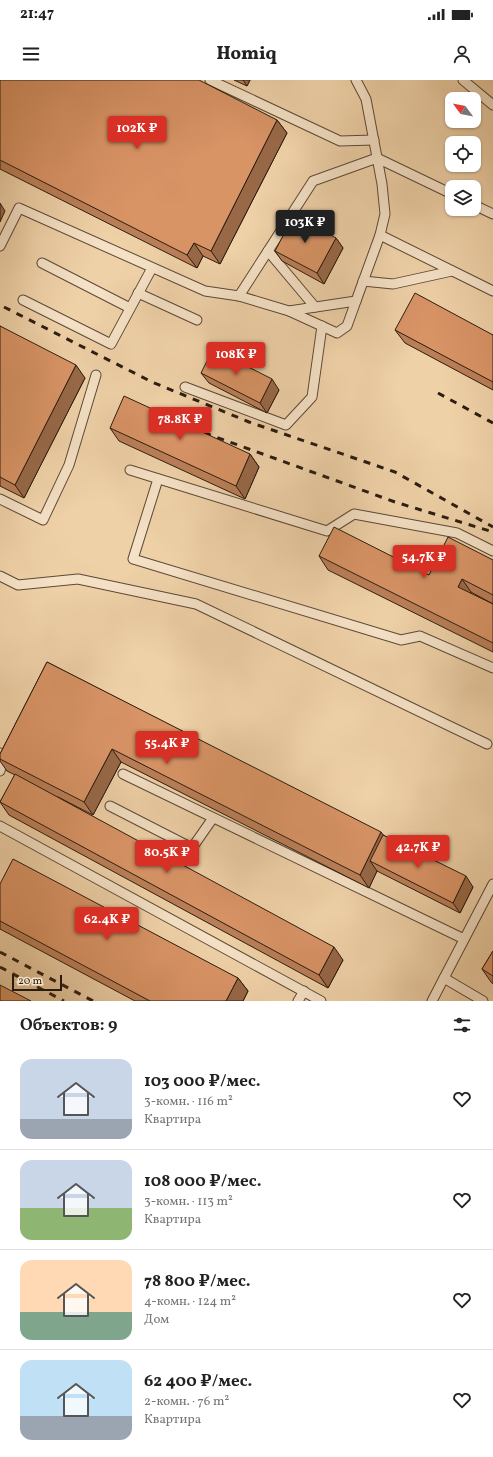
<!DOCTYPE html>
<html lang="ru">
<head>
<meta charset="utf-8">
<style>
	:root { --surface:#fff; --page:#f6f6f6; --text:#222; --muted:#767676; --line:#e0e0e0; --accent:#d93025 }
	body { margin:0; font-family:Vollkorn,serif; background:var(--page); color:var(--text); height:100vh; display:flex; flex-direction:column; font-size:15px; white-space:nowrap }
	* { box-sizing:border-box; margin:0 }
	p { font-size:13px; color:var(--muted) }
	.icon { flex:none; width:22px; height:22px; fill:none; stroke:currentColor; stroke-width:2; stroke-linecap:round; stroke-linejoin:round }
	.map { position:relative; height:921px; overflow:hidden }
	.sheet { display:flex; flex-direction:column; background:var(--surface); flex:1 }
	.sheet>* { flex:none }
	.needle { width:26px; rotate:302deg }
	.buttons { position:absolute; left:445px; top:12px; display:grid; gap:8px }
	.buttons a { display:grid; place-items:center; width:36px; height:36px; border-radius:8px; background:var(--surface); box-shadow:0 1px 3px #0004; font-size:20px }
	.scale { position:absolute; left:12px; bottom:10px; width:50px; box-sizing:border-box; padding-left:4px; border:2px solid #2b1c10; border-top:0; font-size:11px; line-height:14px; white-space:nowrap; color:#2b1c10; -webkit-text-stroke:3px #f5e1c6; paint-order:stroke }
	.price { position:absolute; translate:-50% -34px; padding:0 9px; border-radius:4px; background:var(--accent); color:#fff; font-size:13px; line-height:26px; filter:drop-shadow(0 1px 2px #0008) }
	.price::after { content:''; position:absolute; left:50%; top:24px; width:12px; height:9px; margin-left:-6px; background:inherit; clip-path:polygon(0 0,100% 0,50% 100%) }
	.price.selected { background:#222; color:#fff }
	ul { padding:0; list-style:none }
	li { display:flex; align-items:center; gap:12px; height:100px; padding:0 20px }
	li+li { border-top:1px solid var(--line) }
	li span { display:grid; place-items:center; flex:none; width:112px; height:80px; border-radius:12px; color:#555 }
	li>.icon { margin-inline-start:auto }
	span .icon { width:48px; height:48px; fill:#fffc; stroke-width:1 }
	li b { font-size:17px }
	h2 { display:flex; justify-content:space-between; align-items:center; height:48px; padding:0 20px; font-size:17px }
	.status { display:flex; justify-content:space-between; align-items:center; height:28px; padding:0 20px; background:var(--surface); direction:ltr }
	.status svg { height:11px; fill:currentColor }
	header { display:flex; justify-content:space-between; align-items:center; height:52px; padding:0 20px; background:var(--surface); font-size:18px; font-weight:800 }
	.map>svg:first-child { display:block }
	.lines { fill:none; stroke-linecap:round; stroke-linejoin:round }
	.service-casing { stroke:#5c4936; stroke-width:11 }
	.service { stroke:#f5e1c6; stroke-width:9 }
	.rail { stroke:#2b1c10; stroke-width:3; stroke-dasharray:7 7; stroke-linecap:butt }
	.wall { fill:#bb7f58; stroke:#2b1c10 }
	.shaded-wall { fill:#986847; stroke:#2b1c10 }
	.building { fill:#d99466; stroke:#2b1c10 }
</style>
</head>
<body>
<div class="status"><b>21:47</b><svg viewBox="0 0 49 12"><path d="M0 12V9h3v3zM5 12V6h3v6zM10 12V3h3v9zM15 12V0h3v12zM26 1h20v11H26zM47 4h2v5h-2z"/></svg></div>
<header><svg class="icon" aria-label="menu" viewBox="0 0 24 24"><path d="M4 6h16M4 12h16M4 18h16"/></svg>Homiq<svg class="icon" aria-label="person" viewBox="0 0 24 24"><circle cx="12" cy="8" r="4"/><path d="M4 21q1-7 8-7t8 7"/></svg></header>
<div class="map">
<svg width="493" height="921" viewBox="0 0 493 921">
	<rect width="100%" height="100%" fill="#efd1a8"/>
	<filter id="stains"><feTurbulence type="fractalNoise" baseFrequency=".005" numOctaves="4"/><feColorMatrix values="0 0 0 0 .2 0 0 0 0 .09 0 0 0 0 .02 0 0 0 .5 -.17"/></filter>
	<radialGradient id="worn" r=".72"><stop offset=".6" stop-color="#630" stop-opacity="0"/><stop offset="1" stop-color="#630" stop-opacity=".3"/></radialGradient>
	<g class="lines">
		<g class="service-casing">
			<g id="service">
				<polyline points="210,0 340,61 374,60"/>
				<polyline points="356,0 366,19 382,104 385,134 380,155"/>
				<polyline points="463,0 493,25"/>
				<polyline points="474,125 493,134"/>
				<polyline points="0,166 19,128 205,211 239,216 289,231 356,221 380,155 493,211"/>
				<polyline points="268,171 315,227"/>
				<polyline points="42,183 130,228"/>
				<polyline points="363,201 393,204 452,191"/>
				<polyline points="138,213 197,240"/>
				<polyline points="239,216 313,101 377,78 452,114"/>
				<polyline points="23,220 111,264 152,188"/>
				<polyline points="289,231 337,253 347,246 356,221"/>
				<polyline points="185,307 286,345 312,317 322,246"/>
				<polyline points="130,390 327,451 354,434 457,453 493,471"/>
				<polyline points="158,399 133,479 401,560 420,556 493,588"/>
				<polyline points="0,419 43,440 69,385 96,295"/>
				<polyline points="0,496 18,505 78,499 196,524 487,664"/>
				<polyline points="0,673 4,678 0,691"/>
				<polyline points="123,694 464,859"/>
				<polyline points="110,726 192,768 213,738"/>
				<polyline points="0,746 321,921"/>
				<polyline points="444,898 483,921"/>
				<polyline points="298,921 304,911"/>
				<polyline points="432,921 493,804"/>
			</g>
		</g>
		<use href="#service" class="service"/>
		<g class="rail">
			<polyline points="4,227 152,302 249,342 395,392 493,447"/>
			<polyline points="438,313 493,343"/>
			<polyline points="191,348 395,422 493,452"/>
			<polyline points="0,872 93,921"/>
			<polyline points="0,887 64,921"/>
		</g>
	</g>
	<g class="wall">
		<polygon points="0,0 277,40 287,53 220,184 203,176 197,188 0,89"/>
		<polygon points="234,0 250,0 247,6"/>
		<polygon points="336,158 343,168 324,204 282,181 275,171"/>
		<polygon points="0,246 85,298 24,418 0,406"/>
		<polygon points="395,250 493,255 493,310 405,263"/>
		<polygon points="201,293 279,310 267,333 209,303"/>
		<polygon points="110,348 250,374 259,387 245,419 119,361"/>
		<polygon points="319,476 429,495 493,480 493,524 471,512 470,513 493,524 493,572 328,490"/>
		<polygon points="47,582 383,755 473,807 460,833 377,791 369,808 121,682 93,735 58,717 343,880 328,908 9,735 0,722 15,695 7,691 0,681 0,674"/>
		<polygon points="0,804 238,898 248,911 243,921 135,921 0,849"/>
		<polygon points="493,871 493,904 491,902 482,889"/>
	</g>
	<g class="shaded-wall">
		<polygon points="243,0 250,0 247,6"/>
		<polygon points="277,40 287,53 220,184 211,171"/>
		<polygon points="0,123 5,131 0,142"/>
		<polygon points="336,158 343,168 324,204 317,193"/>
		<polygon points="194,163 203,176 197,188 187,175"/>
		<polygon points="76,285 85,298 24,418 15,405"/>
		<polygon points="272,299 279,310 267,333 260,323"/>
		<polygon points="250,374 259,387 245,419 236,406"/>
		<polygon points="462,499 471,512 467,520 458,507"/>
		<polygon points="112,669 121,682 93,735 84,722"/>
		<polygon points="381,752 391,765 370,781 377,791 369,808 360,795"/>
		<polygon points="466,796 473,807 460,833 453,823"/>
		<polygon points="334,867 343,880 328,908 319,895"/>
		<polygon points="238,898 248,911 243,921 226,921"/>
	</g>
	<g class="building">
		<polygon points="0,0 199,0 277,40 211,171 194,163 187,175 0,80"/>
		<polygon points="294,135 336,158 317,193 275,171"/>
		<polygon points="415,213 493,255 493,302 395,250"/>
		<polygon points="0,246 76,285 15,405 0,397"/>
		<polygon points="213,269 272,299 260,323 201,293"/>
		<polygon points="124,316 250,374 236,406 110,348"/>
		<polygon points="334,447 429,495 448,457 493,480 493,515 462,499 458,507 493,524 493,563 319,476"/>
		<polygon points="47,582 381,752 360,795 112,669 84,722 0,679 0,674"/>
		<polygon points="15,694 334,867 319,895 0,722"/>
		<polygon points="383,755 466,796 453,823 370,781"/>
		<polygon points="13,779 238,898 226,921 150,921 0,841 0,804"/>
		<polygon points="493,871 493,896 482,889"/>
		<polygon points="0,905 31,921 0,921"/>
	</g>
	<rect width="100%" height="100%" filter="url(#stains)"/>
	<rect width="100%" height="100%" fill="url(#worn)"/>
</svg>
<div class="buttons">
<a><svg class="needle" viewBox="-14 -14 28 28"><path d="M0-13l5 13h-10z" fill="#e53935"/><path d="M0 13l5-13h-10z" fill="#767676"/></svg></a>
<a><svg class="icon" aria-label="locate" viewBox="0 0 24 24"><circle cx="12" cy="12" r="6"/><path d="M12 2v4M12 18v4M2 12h4M18 12h4"/></svg></a>
<a><svg class="icon" aria-label="layers" viewBox="0 0 24 24"><path d="M12 4l9 5-9 5-9-5zM3 14l9 5 9-5"/></svg></a>
</div>
<div class="scale">20 m</div>
<b class="price" style="left:137px;top:70px">102K ₽</b>
<b class="price selected" style="left:305px;top:164px">103K ₽</b>
<b class="price" style="left:236px;top:296px">108K ₽</b>
<b class="price" style="left:180px;top:361px">78.8K ₽</b>
<b class="price" style="left:424px;top:499px">54.7K ₽</b>
<b class="price" style="left:167px;top:685px">55.4K ₽</b>
<b class="price" style="left:418px;top:789px">42.7K ₽</b>
<b class="price" style="left:167px;top:794px">80.5K ₽</b>
<b class="price" style="left:107px;top:861px">62.4K ₽</b>
</div>
<section class="sheet">
<h2>Объектов: 9<svg class="icon" aria-label="filters" viewBox="0 0 24 24"><path d="M4 7h16M4 17h16"/><circle cx="9" cy="7" r="2"/><circle cx="15" cy="17" r="2"/></svg></h2>
<ul>
<li><span style="background:linear-gradient(#c9d6e8 75%,#9aa5b1 0)"><svg class="icon" aria-label="home" viewBox="0 0 24 24"><path d="M3 11l9-7 9 7M6 9v11h12V9"/></svg></span><div><b>103 000 ₽/мес.</b><p>3-комн. · 116 m²</p><p>Квартира</p></div><svg class="icon" aria-label="heart" viewBox="0 0 24 24"><path d="M12 20l-8-8c-3-5 5-10 8-4 3-6 11-1 8 4z"/></svg></li>
<li><span style="background:linear-gradient(#c9d6e8 60%,#8fb573 0)"><svg class="icon" aria-label="home" viewBox="0 0 24 24"><path d="M3 11l9-7 9 7M6 9v11h12V9"/></svg></span><div><b>108 000 ₽/мес.</b><p>3-комн. · 113 m²</p><p>Квартира</p></div><svg class="icon" aria-label="heart" viewBox="0 0 24 24"><path d="M12 20l-8-8c-3-5 5-10 8-4 3-6 11-1 8 4z"/></svg></li>
<li><span style="background:linear-gradient(#ffd9b3 65%,#7fa58c 0)"><svg class="icon" aria-label="home" viewBox="0 0 24 24"><path d="M3 11l9-7 9 7M6 9v11h12V9"/></svg></span><div><b>78 800 ₽/мес.</b><p>4-комн. · 124 m²</p><p>Дом</p></div><svg class="icon" aria-label="heart" viewBox="0 0 24 24"><path d="M12 20l-8-8c-3-5 5-10 8-4 3-6 11-1 8 4z"/></svg></li>
<li><span style="background:linear-gradient(#bfe0f5 70%,#9aa5b1 0)"><svg class="icon" aria-label="home" viewBox="0 0 24 24"><path d="M3 11l9-7 9 7M6 9v11h12V9"/></svg></span><div><b>62 400 ₽/мес.</b><p>2-комн. · 76 m²</p><p>Квартира</p></div><svg class="icon" aria-label="heart" viewBox="0 0 24 24"><path d="M12 20l-8-8c-3-5 5-10 8-4 3-6 11-1 8 4z"/></svg></li>
</ul>
</section>
</body>
</html>
